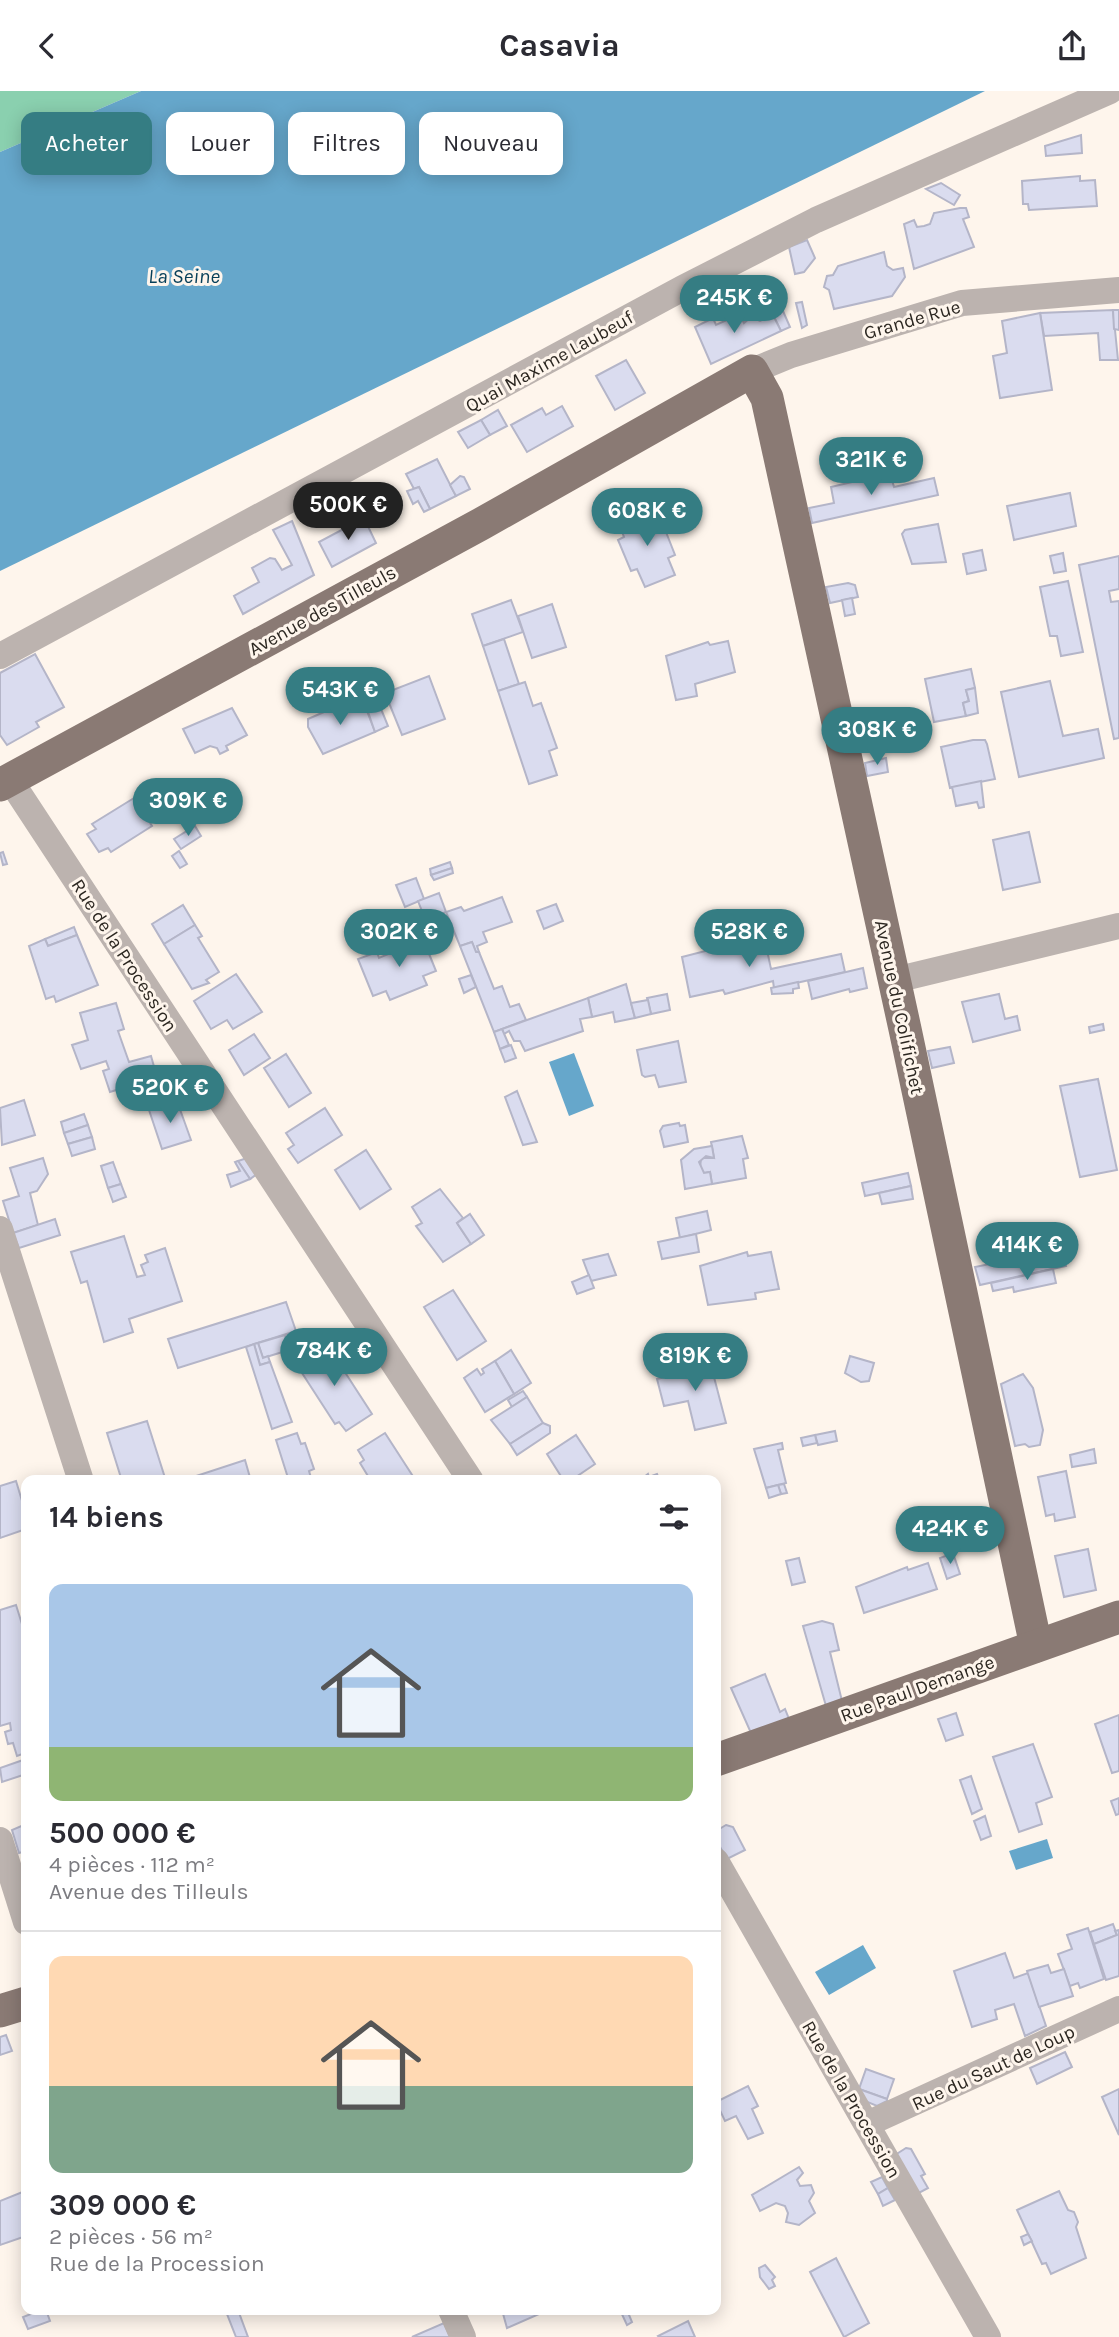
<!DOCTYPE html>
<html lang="fr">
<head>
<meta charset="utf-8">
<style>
	:root { --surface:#fff; --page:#f2f2f3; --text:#2b2b33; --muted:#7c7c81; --line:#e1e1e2; --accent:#357d83 }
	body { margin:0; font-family:Karla,sans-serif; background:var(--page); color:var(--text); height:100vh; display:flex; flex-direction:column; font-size:26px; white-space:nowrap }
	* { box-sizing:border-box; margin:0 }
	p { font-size:23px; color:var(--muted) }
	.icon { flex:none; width:38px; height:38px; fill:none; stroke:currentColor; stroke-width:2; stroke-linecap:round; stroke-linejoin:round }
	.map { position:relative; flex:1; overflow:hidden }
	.details { position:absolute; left:21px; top:1384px; width:700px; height:840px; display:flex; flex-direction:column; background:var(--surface); border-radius:14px; box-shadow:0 4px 18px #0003 }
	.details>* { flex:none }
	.banner { position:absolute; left:21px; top:21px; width:700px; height:63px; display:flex; gap:14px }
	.price { position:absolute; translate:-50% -60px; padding:0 16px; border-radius:24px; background:var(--accent); color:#fff; font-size:23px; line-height:46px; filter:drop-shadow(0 2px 4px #0008) }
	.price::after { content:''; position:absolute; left:50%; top:42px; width:21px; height:16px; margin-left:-10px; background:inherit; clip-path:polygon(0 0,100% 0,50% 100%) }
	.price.active { background:#222; color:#fff }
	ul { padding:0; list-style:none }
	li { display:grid; align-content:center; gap:14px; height:371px; padding:0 28px }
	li+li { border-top:2px solid var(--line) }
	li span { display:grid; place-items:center; height:217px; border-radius:14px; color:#555 }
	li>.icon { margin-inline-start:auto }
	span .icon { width:126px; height:126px; fill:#fffc; stroke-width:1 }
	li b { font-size:30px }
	h2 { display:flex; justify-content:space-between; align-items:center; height:84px; padding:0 28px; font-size:30px }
	.pill { padding:0 24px; border-radius:14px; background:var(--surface); box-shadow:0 4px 18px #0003; font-size:24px; line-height:63px }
	.pill.active { background:var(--accent); color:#fff }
	header { display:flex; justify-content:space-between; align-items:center; height:91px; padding:0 28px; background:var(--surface); font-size:32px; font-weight:700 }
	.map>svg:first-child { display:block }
	.forest { fill:#8ad0af }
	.water { fill:#66a7cb }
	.building { fill:#dadcef; stroke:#b4b5c8; stroke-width:2 }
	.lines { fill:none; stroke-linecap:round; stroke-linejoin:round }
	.minor { stroke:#bcb3af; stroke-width:26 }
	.major { stroke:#8a7a74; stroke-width:33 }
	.labels { text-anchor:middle; stroke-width:6; stroke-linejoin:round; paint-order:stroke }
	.street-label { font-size:19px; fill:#2c2721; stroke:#fef5ec }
	.water-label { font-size:21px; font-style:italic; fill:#073f59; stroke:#fef5ec }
</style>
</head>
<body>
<header><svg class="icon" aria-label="back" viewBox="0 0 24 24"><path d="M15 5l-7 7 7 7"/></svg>Casavia<svg class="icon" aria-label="share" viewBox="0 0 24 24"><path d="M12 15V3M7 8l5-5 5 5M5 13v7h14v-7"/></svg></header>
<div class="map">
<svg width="1119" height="2246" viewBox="0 0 1119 2246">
	<rect width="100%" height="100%" fill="#fef5ec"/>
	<polygon class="forest" points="0,0 141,0 0,61"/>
	<g class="water">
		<polygon points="141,0 985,0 0,480 0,61"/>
		<polygon points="574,962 594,1015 569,1025 549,971"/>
		<polygon points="1047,1748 1053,1767 1016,1779 1009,1760"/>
		<polygon points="863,1854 876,1877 829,1904 815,1881"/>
	</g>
	<g class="building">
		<polygon points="1081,44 1082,62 1046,65 1045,55"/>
		<polygon points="1080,85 1080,90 1095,89 1097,115 1029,119 1028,113 1023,113 1022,90"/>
		<polygon points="941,92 960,104 954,114 926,98"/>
		<polygon points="960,117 966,117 969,126 963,128 974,156 914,178 904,133 914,129 917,136 924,135 930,133 934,122"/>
		<polygon points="807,149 815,167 804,181 795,183 789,156"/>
		<polygon points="884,161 887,175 893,179 903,177 905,186 892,205 834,218 829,199 824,196 827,185 833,184 838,175"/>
		<polygon points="802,211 807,234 802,237 796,212"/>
		<polygon points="1113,219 1118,269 1100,269 1098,242 1044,245 1040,222"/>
		<polygon points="1113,219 1119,219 1119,239 1114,238"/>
		<polygon points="783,220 790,236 781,240 773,224"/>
		<polygon points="1040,222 1052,299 1000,307 993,265 1007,262 1002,230"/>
		<polygon points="740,223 744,232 751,226 760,230 773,224 781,240 711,273 695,236 713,227 716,234"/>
		<polygon points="626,269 645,302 615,319 596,285"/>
		<polygon points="562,315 573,335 527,361 511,334 542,317 546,324"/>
		<polygon points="498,319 507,335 490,344 481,329"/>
		<polygon points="481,329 490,344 468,357 458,341"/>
		<polygon points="437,368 456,405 430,418 419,396 414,398 406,383"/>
		<polygon points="890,382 894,396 934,387 938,404 812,432 809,417 834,412 831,396"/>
		<polygon points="460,385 464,386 470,398 456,405 450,394"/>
		<polygon points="419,396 430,418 424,421 418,410 413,413 407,400"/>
		<polygon points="1070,402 1076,435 1014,449 1007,415"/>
		<polygon points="648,418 655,434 662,431 675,464 668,467 675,484 645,496 637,478 631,480 618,449 624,446 618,430"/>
		<polygon points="364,427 376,452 332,476 319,451"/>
		<polygon points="292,430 314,484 243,523 234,505 259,491 252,477 270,467 275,468 282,479 292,474 273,439"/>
		<polygon points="938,433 946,471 912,473 902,443 905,439"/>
		<polygon points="982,459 986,479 967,483 963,463"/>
		<polygon points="1063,462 1066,480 1054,482 1050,465"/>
		<polygon points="1119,465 1119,498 1109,500 1111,511 1119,510 1119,647 1114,648 1079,474"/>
		<polygon points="1068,490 1083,561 1061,565 1057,545 1050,545 1040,496"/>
		<polygon points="848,492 855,494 858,506 830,512 826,496"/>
		<polygon points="852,507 855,523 845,525 842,509"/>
		<polygon points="511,509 523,541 483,555 472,523"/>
		<polygon points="552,513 566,556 532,567 518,525"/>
		<polygon points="504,548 519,593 498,600 483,555"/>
		<polygon points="728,550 735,581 695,593 697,605 676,609 666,565 708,551 710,554"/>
		<polygon points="35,563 64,616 36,631 39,636 7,654 0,644 0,582"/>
		<polygon points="971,578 975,597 966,599 969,610 963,612 966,625 934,631 925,588"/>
		<polygon points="429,585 445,628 402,644 385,602"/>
		<polygon points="1050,590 1063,645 1098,638 1104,667 1019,686 1001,601"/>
		<polygon points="525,591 533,615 541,612 557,657 549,660 557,684 529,693 498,600"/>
		<polygon points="975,597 978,622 966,625 963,612 969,610 966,599"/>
		<polygon points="362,605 364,612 351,618 347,611"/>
		<polygon points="347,611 351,618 364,612 375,641 323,663 308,636 308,628"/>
		<polygon points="379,613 388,635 375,641 367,618"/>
		<polygon points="232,617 247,644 226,655 228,659 220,663 217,657 210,655 195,662 183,638"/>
		<polygon points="880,620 884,642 860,648 855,625"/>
		<polygon points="973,649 985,649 987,653 995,688 950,697 941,656"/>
		<polygon points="886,667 888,681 867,685 865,672"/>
		<polygon points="981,690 984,716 979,717 977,711 956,715 952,696"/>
		<polygon points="134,707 152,735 111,761 108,757 99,761 87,743 96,738 92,733"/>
		<polygon points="195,735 201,745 181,758 174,748"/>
		<polygon points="1029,741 1040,791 1003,799 993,749"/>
		<polygon points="179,760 187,773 180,777 172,765"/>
		<polygon points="3,761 7,773 3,774 0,762"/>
		<polygon points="450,771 452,777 431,784 430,778"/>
		<polygon points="452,777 453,782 434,789 431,784"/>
		<polygon points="416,787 424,808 405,816 396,794"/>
		<polygon points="439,802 446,821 426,830 418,810"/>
		<polygon points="502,806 512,831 483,841 487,851 477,855 479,861 476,861 472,851 460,855 446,821 461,816 464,820"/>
		<polygon points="556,813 563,830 544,838 537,820"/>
		<polygon points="183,814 195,834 164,853 152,833"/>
		<polygon points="195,834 202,845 198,847 219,881 206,889 209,892 192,898 164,853"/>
		<polygon points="74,836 77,844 48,855 45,848"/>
		<polygon points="421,843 436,880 423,885 427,894 390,909 386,900 373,905 358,868 377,861 379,867 405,856 403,851"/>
		<polygon points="77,844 98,894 56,911 54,905 46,908 29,855 45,848 48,855"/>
		<polygon points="764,845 771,878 841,863 845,881 774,897 773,890 725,903 723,899 690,906 682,866"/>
		<polygon points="472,851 476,861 479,861 494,898 502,895 510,916 519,913 526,929 494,941 460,855"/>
		<polygon points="863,877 867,897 850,901 849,898 812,908 808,890"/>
		<polygon points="236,883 262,921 233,938 227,929 211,938 194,910"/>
		<polygon points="471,884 476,896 464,902 459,888"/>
		<polygon points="798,891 799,897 793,898 793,902 772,903 771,897"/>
		<polygon points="626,893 635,927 615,931 613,921 592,926 588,907"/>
		<polygon points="667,903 670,919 651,923 647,907"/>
		<polygon points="999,903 1005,928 1017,925 1020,939 973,951 962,911"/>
		<polygon points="588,907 592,926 580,928 583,940 525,960 520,950 514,950 509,940 504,943 502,938"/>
		<polygon points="648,909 651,923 635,927 631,912"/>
		<polygon points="116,912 124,938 118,940 129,971 151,965 157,986 110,1001 103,980 109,978 106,970 81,978 72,954 88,949 80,922"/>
		<polygon points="1103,933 1104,939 1090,942 1089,936"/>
		<polygon points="502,938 509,954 500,958 494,941"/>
		<polygon points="254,943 270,967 244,984 229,959"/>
		<polygon points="678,950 686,991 659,996 655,984 645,986 642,984 637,959"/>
		<polygon points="511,954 516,967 505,971 500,958"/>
		<polygon points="950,956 954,972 932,977 928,960"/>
		<polygon points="286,963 311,1002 289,1016 264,977"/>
		<polygon points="1098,988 1117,1079 1080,1086 1060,995"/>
		<polygon points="517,1000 537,1051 523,1054 505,1006"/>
		<polygon points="24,1009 35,1044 2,1054 0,1017"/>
		<polygon points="177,1010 191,1049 162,1058 149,1019"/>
		<polygon points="325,1017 342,1044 298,1072 288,1058 294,1054 286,1042"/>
		<polygon points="84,1023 88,1034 64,1042 61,1031"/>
		<polygon points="679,1032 680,1035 685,1034 688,1051 664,1056 660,1040 663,1035"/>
		<polygon points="88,1034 92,1046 68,1053 64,1042"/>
		<polygon points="742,1045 748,1067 743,1068 746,1087 712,1093 710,1081 704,1082 700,1078 701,1067 714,1067 711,1051"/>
		<polygon points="92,1046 95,1058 72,1065 68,1053"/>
		<polygon points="712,1055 714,1067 706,1065 699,1071 704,1082 710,1081 712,1093 685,1098 681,1069 694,1058"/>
		<polygon points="366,1059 391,1098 360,1118 335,1079"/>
		<polygon points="250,1066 260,1081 250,1088 238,1070"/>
		<polygon points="43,1067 48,1083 37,1100 30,1102 38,1134 13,1142 3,1110 19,1105 10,1077"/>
		<polygon points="238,1070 250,1088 231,1096 227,1084 240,1080 235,1071"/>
		<polygon points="113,1071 121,1093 108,1097 101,1075"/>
		<polygon points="908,1082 911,1095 865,1105 862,1092"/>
		<polygon points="121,1093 126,1106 113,1111 108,1097"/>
		<polygon points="911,1095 913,1108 882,1113 879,1102"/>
		<polygon points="440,1098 463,1127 457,1132 471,1153 443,1171 416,1135 422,1132 412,1116"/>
		<polygon points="707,1120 711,1139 680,1147 676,1127"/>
		<polygon points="470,1123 484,1144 471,1153 457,1132"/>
		<polygon points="55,1128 60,1144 19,1157 13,1142"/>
		<polygon points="696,1143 699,1161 662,1168 658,1151"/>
		<polygon points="124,1145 137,1186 145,1184 141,1174 148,1171 145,1164 165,1157 182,1210 129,1228 133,1241 104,1251 87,1190 81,1192 71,1161"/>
		<polygon points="1061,1152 1066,1175 980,1194 975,1176 1029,1165 1028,1159"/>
		<polygon points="747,1161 748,1165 771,1161 779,1198 755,1202 756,1208 708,1214 700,1175"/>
		<polygon points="608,1163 616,1184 591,1190 583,1169"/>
		<polygon points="1053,1178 1056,1192 1014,1201 1013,1196 993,1200 991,1192"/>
		<polygon points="589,1184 594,1197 577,1203 572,1191"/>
		<polygon points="453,1199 486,1250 457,1269 424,1216"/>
		<polygon points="286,1211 296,1240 178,1277 168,1248"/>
		<polygon points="285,1244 289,1259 263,1267 258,1252"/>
		<polygon points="258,1252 263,1267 268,1265 270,1271 260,1274 254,1253"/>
		<polygon points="326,1252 372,1323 346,1340 339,1331 335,1333 302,1282 306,1279 300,1269"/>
		<polygon points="254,1253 260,1274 270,1271 292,1331 272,1338 246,1256"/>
		<polygon points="511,1259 531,1292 514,1303 495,1270"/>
		<polygon points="850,1265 874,1272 869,1290 861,1291 845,1282"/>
		<polygon points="709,1267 726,1332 695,1339 688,1310 664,1315 657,1288 681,1282 680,1273"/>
		<polygon points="495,1270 514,1303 485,1321 464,1287 477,1278 481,1284 484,1282 482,1278"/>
		<polygon points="1023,1283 1033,1297 1043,1339 1040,1354 1029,1356 1025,1353 1015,1355 1001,1293"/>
		<polygon points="523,1300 527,1306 512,1316 508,1309"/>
		<polygon points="527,1306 543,1332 510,1353 491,1329"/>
		<polygon points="147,1330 166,1390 122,1390 107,1342"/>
		<polygon points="543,1332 550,1335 550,1342 517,1364 510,1353"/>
		<polygon points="835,1340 837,1350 818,1354 815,1344"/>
		<polygon points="297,1342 301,1353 305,1352 314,1378 309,1380 312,1390 289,1390 276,1349"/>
		<polygon points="385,1342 416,1390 371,1390 360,1372 364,1369 358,1359"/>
		<polygon points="576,1344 595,1373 570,1390 564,1390 547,1363"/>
		<polygon points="815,1344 817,1352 803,1355 801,1347"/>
		<polygon points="782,1352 783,1358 778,1359 786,1392 766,1397 754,1358"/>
		<polygon points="1094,1358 1096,1372 1072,1376 1070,1364"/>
		<polygon points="245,1369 251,1390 181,1390"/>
		<polygon points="1066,1380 1075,1426 1055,1430 1054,1423 1046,1425 1038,1386"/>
		<polygon points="648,1383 649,1386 657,1383 660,1390 639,1390"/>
		<polygon points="16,1390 26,1423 26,1438 0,1447 0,1395"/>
		<polygon points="784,1393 787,1402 781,1403 778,1394"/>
		<polygon points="778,1394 781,1403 769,1407 766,1397"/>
		<polygon points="1088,1458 1096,1499 1064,1506 1055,1465"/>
		<polygon points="953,1462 960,1483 947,1488 940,1467"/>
		<polygon points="799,1467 805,1491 792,1494 786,1470"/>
		<polygon points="928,1472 937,1498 864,1522 856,1496 907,1476 908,1479"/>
		<polygon points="16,1514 26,1546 26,1666 25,1662 17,1665 13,1652 8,1653 5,1641 11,1639 10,1632 0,1635 0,1519"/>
		<polygon points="822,1530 833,1533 839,1559 830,1561 842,1610 826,1615 803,1535"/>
		<polygon points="765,1583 780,1621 785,1618 789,1628 751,1642 731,1597"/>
		<polygon points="956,1622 963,1644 946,1650 938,1628"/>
		<polygon points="1119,1624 1119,1680 1112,1682 1095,1633"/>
		<polygon points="1033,1653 1052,1706 1036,1712 1042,1733 1019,1741 993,1666"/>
		<polygon points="26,1668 26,1683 2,1691 0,1677"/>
		<polygon points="971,1685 982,1718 972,1723 960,1689"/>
		<polygon points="1119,1707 1119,1723 1116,1724 1111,1710"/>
		<polygon points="985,1725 991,1745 981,1749 974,1730"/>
		<polygon points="26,1733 26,1760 19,1762 12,1739"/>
		<polygon points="726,1734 733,1736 745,1759 727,1768 716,1749 716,1740"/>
		<polygon points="1113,1833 1117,1844 1094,1853 1090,1841"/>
		<polygon points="1088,1837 1104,1888 1080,1897 1078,1892 1070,1895 1058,1863 1072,1858 1067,1844"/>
		<polygon points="1119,1839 1119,1885 1106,1889 1094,1853 1117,1844 1115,1840"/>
		<polygon points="1005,1862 1014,1887 1028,1882 1046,1935 1025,1945 1014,1913 995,1919 997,1928 972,1936 954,1880"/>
		<polygon points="1048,1874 1051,1882 1064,1878 1073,1905 1039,1916 1027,1880"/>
		<polygon points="6,1944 12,1960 0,1964 0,1946"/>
		<polygon points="1065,1961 1072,1976 1037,1993 1030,1977"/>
		<polygon points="866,1978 894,1988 887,2008 859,1998"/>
		<polygon points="748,1995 758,2015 752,2018 763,2042 748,2048 736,2025 725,2030 716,2011"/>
		<polygon points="859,1998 887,2008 887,2010 877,2015 865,2010"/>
		<polygon points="1119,1998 1119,2044 1102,2006"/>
		<polygon points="906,2057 911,2058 925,2083 921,2085 928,2097 917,2103 895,2064"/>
		<polygon points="799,2076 803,2082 797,2089 800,2095 811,2094 814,2102 809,2110 815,2122 799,2134 786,2131 788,2122 785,2115 776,2112 760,2120 752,2104"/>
		<polygon points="882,2086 888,2097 878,2103 871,2091"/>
		<polygon points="888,2097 895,2109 883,2115 878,2103"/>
		<polygon points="25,2100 26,2145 0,2154 0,2110"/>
		<polygon points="1059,2100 1068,2119 1074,2121 1078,2131 1076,2136 1086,2167 1051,2183 1046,2172 1042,2173 1017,2119"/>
		<polygon points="1028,2143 1032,2150 1024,2154 1021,2146"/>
		<polygon points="836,2167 869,2232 844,2246 810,2181"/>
		<polygon points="765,2174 775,2186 772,2189 775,2195 769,2198 760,2186 759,2177"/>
		<polygon points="41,2219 46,2219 50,2230 28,2238 23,2226"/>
		<polygon points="238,2219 248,2246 236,2246 227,2223"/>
		<polygon points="502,2219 545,2219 546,2220 507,2237"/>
		<polygon points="620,2219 627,2219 632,2231 627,2234"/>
		<polygon points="688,2230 695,2246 659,2246 658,2245"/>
		<polygon points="444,2232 450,2246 412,2246"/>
	</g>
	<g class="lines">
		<g class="minor">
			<polyline points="752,280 791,264 962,212 1119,199"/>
			<polyline points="0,565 683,197 816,129 1110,0"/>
			<polyline points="10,689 471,1390"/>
			<polyline points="895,889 1119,835"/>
			<polyline points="0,1138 81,1390"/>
			<polyline points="0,1749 26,1831"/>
			<polyline points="716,1770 988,2246"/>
			<polyline points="867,2033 1119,1918"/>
			<polyline points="451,2219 463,2246"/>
		</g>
		<g class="major">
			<polyline points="0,694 481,433 752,280 767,307 905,938 1036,1555"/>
			<polyline points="716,1669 1119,1526"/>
			<polyline points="0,1920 26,1912"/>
		</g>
	</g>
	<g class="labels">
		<g class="street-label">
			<text transform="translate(912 228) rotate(-16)" y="7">Grande Rue</text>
			<text transform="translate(549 270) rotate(-29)" y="7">Quai Maxime Laubeuf</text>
			<text transform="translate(322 519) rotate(-29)" y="7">Avenue des Tilleuls</text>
			<text transform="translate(125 864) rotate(57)" y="7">Rue de la Procession</text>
			<text transform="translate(900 916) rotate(78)" y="7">Avenue du Colifichet</text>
			<text transform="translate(917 1597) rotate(-20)" y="7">Rue Paul Demange</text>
			<text transform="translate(993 1976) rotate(-25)" y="7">Rue du Saut de Loup</text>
			<text transform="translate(852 2008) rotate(60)" y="7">Rue de la Procession</text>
		</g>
		<g class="water-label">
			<text x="184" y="192">La Seine</text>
		</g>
	</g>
</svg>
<b class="price" style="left:734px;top:244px">245K €</b>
<b class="price" style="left:871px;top:406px">321K €</b>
<b class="price active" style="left:348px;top:451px">500K €</b>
<b class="price" style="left:647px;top:457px">608K €</b>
<b class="price" style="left:340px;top:636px">543K €</b>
<b class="price" style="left:877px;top:676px">308K €</b>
<b class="price" style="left:188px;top:747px">309K €</b>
<b class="price" style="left:399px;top:878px">302K €</b>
<b class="price" style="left:749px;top:878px">528K €</b>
<b class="price" style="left:170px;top:1034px">520K €</b>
<b class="price" style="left:1027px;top:1191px">414K €</b>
<b class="price" style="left:334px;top:1297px">784K €</b>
<b class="price" style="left:695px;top:1302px">819K €</b>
<b class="price" style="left:950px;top:1475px">424K €</b>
<div class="banner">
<a class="pill active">Acheter</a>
<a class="pill">Louer</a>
<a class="pill">Filtres</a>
<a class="pill">Nouveau</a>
</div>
<section class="details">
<h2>14 biens<svg class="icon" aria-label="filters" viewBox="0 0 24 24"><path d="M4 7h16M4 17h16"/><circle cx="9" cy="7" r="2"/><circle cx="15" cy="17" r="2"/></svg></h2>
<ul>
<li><span style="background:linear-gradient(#a9c7e8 75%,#8fb573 0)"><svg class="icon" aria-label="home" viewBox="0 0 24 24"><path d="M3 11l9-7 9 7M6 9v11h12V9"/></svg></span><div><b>500 000 €</b><p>4 pièces · 112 m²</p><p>Avenue des Tilleuls</p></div></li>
<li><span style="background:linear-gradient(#ffd9b3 60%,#7fa58c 0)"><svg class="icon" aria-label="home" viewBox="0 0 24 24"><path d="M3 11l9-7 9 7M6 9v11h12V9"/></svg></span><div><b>309 000 €</b><p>2 pièces · 56 m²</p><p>Rue de la Procession</p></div></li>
</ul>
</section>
</div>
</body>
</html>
